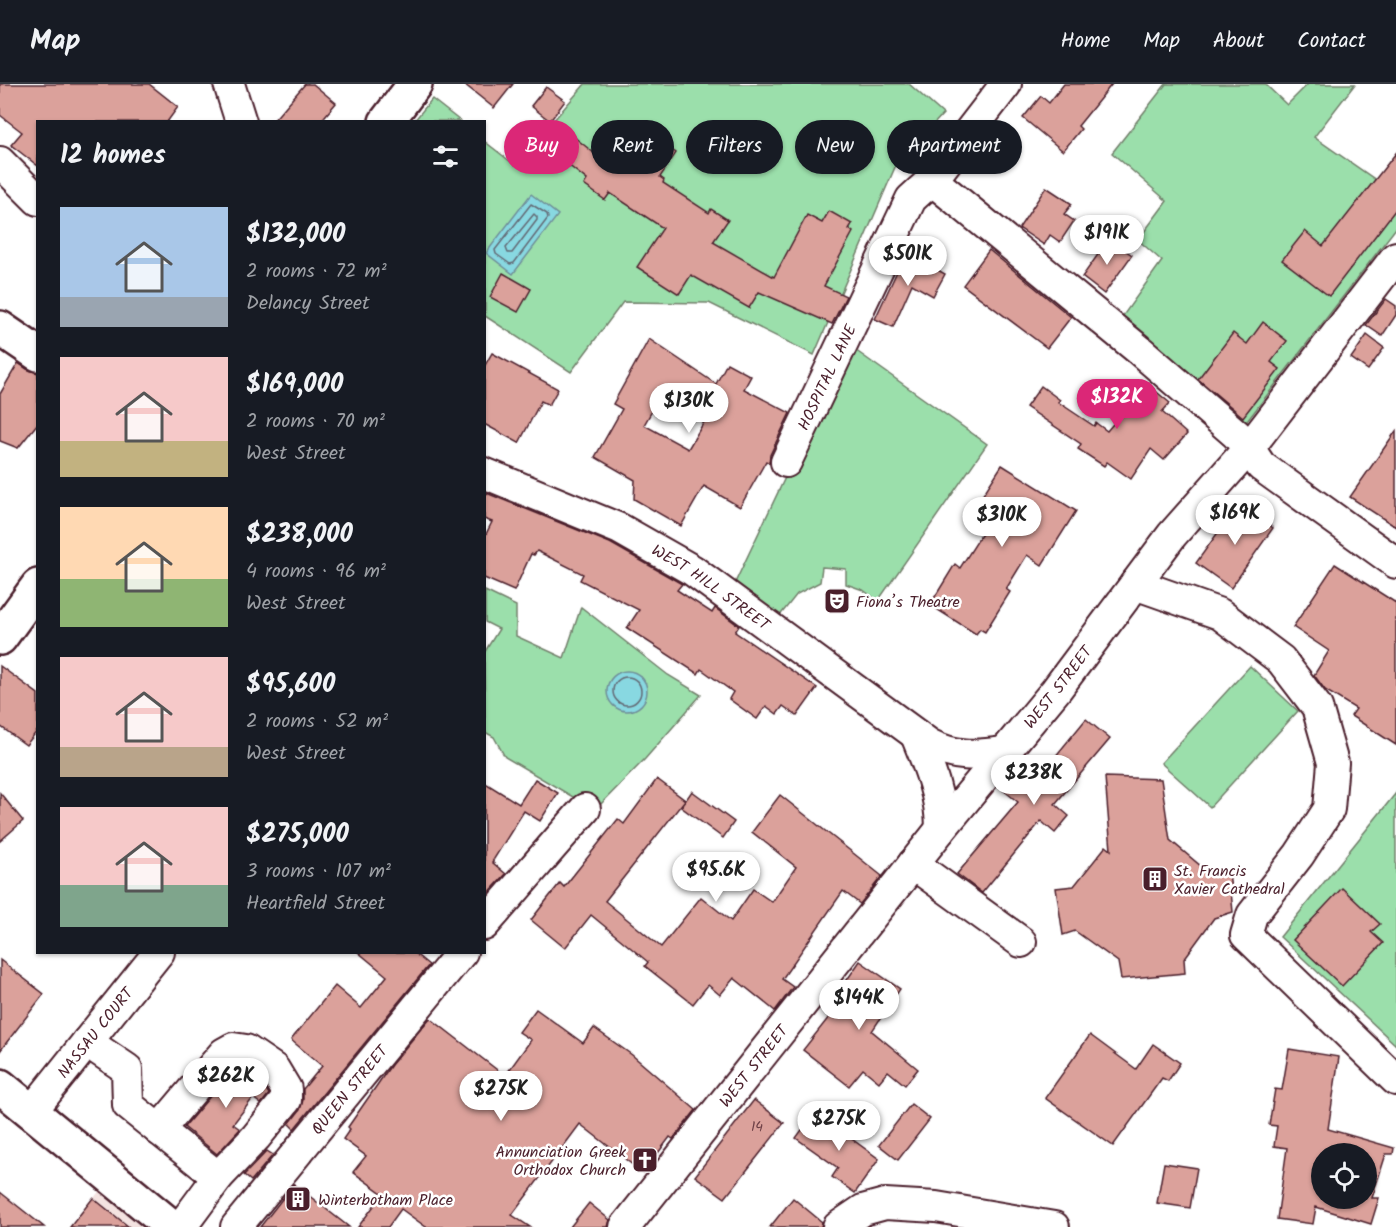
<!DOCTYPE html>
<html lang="en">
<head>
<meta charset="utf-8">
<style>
	:root { --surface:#171b24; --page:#242831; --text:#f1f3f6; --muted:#9ea1a6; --line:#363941; --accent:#db2777 }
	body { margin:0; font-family:Kalam,sans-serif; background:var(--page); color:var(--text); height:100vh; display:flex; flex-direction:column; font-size:22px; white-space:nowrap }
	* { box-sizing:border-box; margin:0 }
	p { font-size:20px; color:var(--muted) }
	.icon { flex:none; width:33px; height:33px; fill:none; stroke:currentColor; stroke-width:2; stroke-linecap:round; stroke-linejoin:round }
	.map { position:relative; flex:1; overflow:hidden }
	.details { position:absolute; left:36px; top:36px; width:450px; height:834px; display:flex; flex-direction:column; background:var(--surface); border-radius:0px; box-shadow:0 2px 4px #0004 }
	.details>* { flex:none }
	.guide { position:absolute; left:504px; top:36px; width:570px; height:54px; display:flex; gap:12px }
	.controls { position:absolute; left:1311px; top:1059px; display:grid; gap:12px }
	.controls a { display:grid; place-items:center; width:66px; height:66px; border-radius:50%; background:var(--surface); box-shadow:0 2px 4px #0004; font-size:30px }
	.price { position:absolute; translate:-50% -51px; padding:0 14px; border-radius:21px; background:#fff; color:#222; font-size:20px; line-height:39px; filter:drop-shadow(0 2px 3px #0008) }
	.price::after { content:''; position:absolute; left:50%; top:36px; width:18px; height:14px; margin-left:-9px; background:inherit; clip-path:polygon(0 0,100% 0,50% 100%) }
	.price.active { background:var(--accent); color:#fff }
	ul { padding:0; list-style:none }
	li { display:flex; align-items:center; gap:18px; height:150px; padding:0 24px }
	li span { display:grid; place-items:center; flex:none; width:168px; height:120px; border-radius:0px; color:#555 }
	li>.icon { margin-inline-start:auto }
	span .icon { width:72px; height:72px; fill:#fffc; stroke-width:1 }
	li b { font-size:26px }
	h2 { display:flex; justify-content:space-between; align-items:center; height:72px; padding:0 24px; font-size:26px }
	.tag { padding:0 21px; border-radius:27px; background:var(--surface); box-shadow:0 2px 4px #0004; font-size:21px; line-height:54px }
	.tag.active { background:var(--accent); color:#fff }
	header { display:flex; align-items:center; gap:36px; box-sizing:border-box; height:84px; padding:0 30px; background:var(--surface); border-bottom:2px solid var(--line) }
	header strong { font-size:28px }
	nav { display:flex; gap:33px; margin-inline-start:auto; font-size:21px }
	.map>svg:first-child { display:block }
	.built { fill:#f4e3e1 }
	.green { fill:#9bdfab; stroke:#727f6b; stroke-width:1.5 }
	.water { fill:#88d8e1; stroke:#6f8e98; stroke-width:1.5 }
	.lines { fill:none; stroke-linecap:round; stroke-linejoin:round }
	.shore { stroke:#636974; stroke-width:1.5 }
	.building { fill:#dba19b; stroke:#4a1f2b; stroke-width:1.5; fill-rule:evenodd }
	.minor-casing { stroke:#4a1f2b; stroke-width:34 }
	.major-casing { stroke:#4a1f2b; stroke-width:38 }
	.highway-casing { stroke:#4a1f2b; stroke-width:38 }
	.minor { stroke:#fff; stroke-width:30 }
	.major { stroke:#fff; stroke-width:33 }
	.highway { stroke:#fff; stroke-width:33 }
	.labels { text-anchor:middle; stroke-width:5; stroke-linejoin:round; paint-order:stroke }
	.number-label { font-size:14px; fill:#6e4047 }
	.street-label { font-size:16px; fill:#4a1f2b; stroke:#fff }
	.poi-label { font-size:16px; fill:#4a1f2b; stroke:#fff; text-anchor:start }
</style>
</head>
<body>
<header>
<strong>Map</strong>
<nav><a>Home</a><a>Map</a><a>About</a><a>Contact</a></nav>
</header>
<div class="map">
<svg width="1396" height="1143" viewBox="0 0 1396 1143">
	<rect width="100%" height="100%" fill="#fff"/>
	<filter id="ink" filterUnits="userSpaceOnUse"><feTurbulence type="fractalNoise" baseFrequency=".0167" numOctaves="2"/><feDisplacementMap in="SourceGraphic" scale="12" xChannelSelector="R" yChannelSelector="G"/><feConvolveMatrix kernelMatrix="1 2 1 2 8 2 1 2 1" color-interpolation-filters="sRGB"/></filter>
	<g filter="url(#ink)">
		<polygon class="built" points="102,1104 151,1143 70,1143"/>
		<g class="green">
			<polygon points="585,0 909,0 943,30 896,81 814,271 709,219 623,218 571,288 485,232 484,57 515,81"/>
			<polygon points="1166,0 1265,0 1287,21 1308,0 1355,0 1314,53 1396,110 1396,144 1241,345 1117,240 1162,177 1138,156 1167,117 1112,69"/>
			<polygon points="432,15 460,37 414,37"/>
			<polygon points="848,261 987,360 878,517 863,506 846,500 846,485 822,483 820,498 797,510 778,534 733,503"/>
			<polygon points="485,507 516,522 516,552 564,574 581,523 668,591 701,611 645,675 595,726 505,673 494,653 485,648 484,569 499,545 485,538"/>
			<polygon points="1250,582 1298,627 1210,723 1161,679"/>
			<polygon points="1396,709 1396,961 1280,853"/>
		</g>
		<g class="water">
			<polygon points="531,110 558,131 513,190 486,169"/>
			<circle cx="627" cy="607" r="20"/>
		</g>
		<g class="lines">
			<g class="shore">
				<polygon points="531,120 547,130 548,134 514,179 510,180 496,170 495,166"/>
				<polygon points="534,130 537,133 537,136 512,169 508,169 506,164"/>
				<circle cx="627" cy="607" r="14"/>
			</g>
		</g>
		<g class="building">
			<polygon points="0,0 149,0 178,23 167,38 38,38 38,82 11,61 22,48 0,31"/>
			<polygon points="305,0 313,0 336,19 320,38 272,38"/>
			<polygon points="464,0 513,0 494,24"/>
			<polygon points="1064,0 1112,0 1078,42 1081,45 1063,67 1023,34 1041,12 1049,19"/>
			<polygon points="546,3 565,17 550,37 531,22"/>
			<polygon points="651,52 676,69 660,93 664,96 663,99 709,129 711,125 728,136 713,158 774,193 807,131 822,139 829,127 852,140 849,145 853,148 824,202 846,212 832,240 759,208 749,224 691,191 679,210 637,183 663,144 610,109 605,116 584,101 587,96 558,73 574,53 594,69 604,55 634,76"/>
			<polygon points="1396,69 1396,125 1329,212 1282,176 1305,147 1323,162"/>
			<polygon points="1046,103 1072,120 1064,130 1074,137 1060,158 1050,151 1044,161 1019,144"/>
			<polygon points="1109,155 1132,171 1104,210 1082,193"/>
			<polygon points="989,166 1071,233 1047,264 963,201"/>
			<polygon points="906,168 945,190 933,212 912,200 893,243 875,235"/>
			<polygon points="503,189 531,205 518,228 490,213"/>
			<polygon points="1386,215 1396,222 1396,231 1382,252 1366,241"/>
			<polygon points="1263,238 1287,257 1271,278 1280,285 1243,333 1198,295 1233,249 1247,260"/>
			<polygon points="1367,251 1384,264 1368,286 1351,274"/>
			<path d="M649,255L716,300L727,279L751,292L744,305L790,329L770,371L769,379L766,377L740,423L704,402L681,442L634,415L635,396L595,373L622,325L613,320ZM664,306L707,333L688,365L644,341Z"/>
			<polygon points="492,269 558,305 549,321 541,317 519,359 484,340 484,283"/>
			<polygon points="18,279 27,285 38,289 38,339 18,364 0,357 0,310"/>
			<polygon points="1147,300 1170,319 1162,328 1187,350 1164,376 1151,365 1131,395 1107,378 1104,382 1078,365 1081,360 1026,323 1041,302 1060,316 1058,318 1094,342 1096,339 1107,347"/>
			<polygon points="1396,347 1396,443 1350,413"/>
			<polygon points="1002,381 1076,427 1042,481 1027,471 1006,505 1010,508 985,548 980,545 976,550 935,524 939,519 933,516 955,480 960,484 985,445 968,434"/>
			<polygon points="484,408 610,459 682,500 677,506 712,529 715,524 739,542 735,548 817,604 797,632 783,622 777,630 766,622 757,635 729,615 733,608 701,585 698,590 627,544 639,526 580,496 583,490 537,467 534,471 531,470 514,507 484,494 484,454 492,438 484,435"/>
			<polygon points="1239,419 1273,444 1231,504 1196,479"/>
			<polygon points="1335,480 1396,519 1396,661 1351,632 1356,625 1325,606 1314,591 1329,567 1293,543"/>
			<polygon points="0,582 38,610 38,646 26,661 0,642"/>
			<polygon points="1086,635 1110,655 1055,720 1069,732 1055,749 1041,737 982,809 957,790 1018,718 1003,706 1017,689 1032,701"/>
			<polygon points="1105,693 1161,695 1170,756 1208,788 1229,787 1233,828 1214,834 1184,875 1185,889 1121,895 1118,878 1075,847 1063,851 1056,804 1074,802 1106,762 1111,766"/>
			<polygon points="535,695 558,709 540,737 524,727 492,778 506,790 484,814 484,698 519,720"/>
			<polygon points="657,695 685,716 605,817 661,863 701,813 731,837 753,805 772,818 796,783 752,748 780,711 882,792 860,820 843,807 782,895 793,903 775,927 734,894 720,911 708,901 693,920 645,882 648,878 591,831 565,864 531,836 560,799 564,803 618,735 624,740"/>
			<polygon points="692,707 734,738 723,754 681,723"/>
			<polygon points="0,709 23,737 0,757"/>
			<polygon points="1342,804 1380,840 1371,848 1383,859 1342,902 1293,856"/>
			<polygon points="358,868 413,868 429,881 294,1045 289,1040 300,1026 303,1016 303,1005 322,982 291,956 335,902 361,924 387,892"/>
			<polygon points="0,876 44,910 0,967"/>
			<polygon points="860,877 900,905 872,947 918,985 905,1001 888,987 879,998 863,985 849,1002 803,966 837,923 831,919"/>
			<polygon points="536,925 583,959 594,944 632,971 696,1026 673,1055 670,1053 643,1089 580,1040 512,1131 530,1143 426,1143 401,1125 388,1143 358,1143 383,1110 353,1088 366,1072 343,1055 350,1045 348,1043 391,981 430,934 505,992 531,956 519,948"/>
			<polygon points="1090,951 1136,985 1153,960 1180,979 1168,997 1162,994 1113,1062 1045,1014"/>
			<path d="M1289,965L1339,973L1328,1045L1394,1064L1393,1070H1386L1372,1114H1379L1371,1140L1316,1123L1313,1140L1277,1135L1287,1064L1274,1062L1277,1042L1269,1041L1275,1005L1282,1006ZM1322,1070H1366V1114H1322Z"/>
			<polygon points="236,982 261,997 269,1010 261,1020 253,1014 233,1040 240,1045 217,1070 184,1043"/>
			<polygon points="754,1016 784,1039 725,1114 695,1092"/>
			<polygon points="911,1020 930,1035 898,1076 879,1061"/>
			<polygon points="815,1028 879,1075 855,1109 832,1093 838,1084 796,1054"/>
			<polygon points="267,1067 273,1071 251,1097 244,1091"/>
			<polygon points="1164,1079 1197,1084 1190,1124 1157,1119"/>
			<polygon points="294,1100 349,1143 260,1143"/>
			<polygon points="0,1108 44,1143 0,1143"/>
			<polygon points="93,1114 129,1143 70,1143"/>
			<polygon points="793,1114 822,1138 821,1143 770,1143"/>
			<polygon points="589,1119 610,1136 608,1143 570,1143"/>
		</g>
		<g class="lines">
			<g class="minor-casing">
				<g id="minor">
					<polyline points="229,0 241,38"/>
					<polyline points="0,78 38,116"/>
					<polyline points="932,96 1138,265 1236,350 1249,364 1261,382 1396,479"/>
					<path id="s1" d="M786,378L911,115L932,96L1006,0"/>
					<path id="s2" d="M484,389L620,445L692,486L929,660C954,673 976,672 1003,668"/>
					<polyline points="1135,500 1220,530 1281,576 1317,623 1333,679 1329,725 1299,771 1252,831 1246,851 1396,996"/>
					<path d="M916,651C929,683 941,711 941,745"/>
					<polyline points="913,780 1021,858"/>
					<polyline points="484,841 585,725"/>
					<polyline points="87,958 127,985 128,1021 218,1093"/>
					<path id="s3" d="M31,1028L159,868"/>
					<polyline points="159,1046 224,969 233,964 246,966 274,985 286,1005 286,1016 256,1053 218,1093 181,1143"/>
					<path id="s4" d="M236,1143L462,868"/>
					<path id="s5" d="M625,1143L941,745L1056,606L1172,451L1249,364L1396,173"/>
					<polyline points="838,1143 863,1126 885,1120 936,1123 1054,1143"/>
				</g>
			</g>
			<g class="major-casing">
				<polyline id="major" points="386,38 415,0"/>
			</g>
			<g class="highway-casing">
				<g id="highway">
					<polyline points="0,244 38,270"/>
					<polyline points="0,554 38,502"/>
					<polyline points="0,1002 172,1143"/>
				</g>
			</g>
			<use href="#minor" class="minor"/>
			<use href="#major" class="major"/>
			<use href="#highway" class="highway"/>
		</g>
	</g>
	<defs>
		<g id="theatre-square" transform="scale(1.35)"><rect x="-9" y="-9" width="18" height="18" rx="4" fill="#4a1f2b" stroke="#fff"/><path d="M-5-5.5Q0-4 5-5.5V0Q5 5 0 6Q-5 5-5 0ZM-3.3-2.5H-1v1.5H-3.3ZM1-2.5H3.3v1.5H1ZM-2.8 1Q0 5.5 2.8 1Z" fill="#fff"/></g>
		<g id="building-square" transform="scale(1.35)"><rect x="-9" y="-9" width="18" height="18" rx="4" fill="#4a1f2b" stroke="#fff"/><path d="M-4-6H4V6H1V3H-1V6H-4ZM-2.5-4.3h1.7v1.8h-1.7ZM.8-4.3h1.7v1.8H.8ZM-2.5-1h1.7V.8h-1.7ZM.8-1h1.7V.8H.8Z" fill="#fff"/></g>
		<g id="church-square" transform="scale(1.35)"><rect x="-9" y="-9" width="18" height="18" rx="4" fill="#4a1f2b" stroke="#fff"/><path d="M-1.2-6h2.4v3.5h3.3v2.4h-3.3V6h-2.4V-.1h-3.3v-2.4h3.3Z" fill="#fff"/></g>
	</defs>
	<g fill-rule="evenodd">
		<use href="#theatre-square" x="837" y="517"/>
		<use href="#building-square" x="1155" y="795"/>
		<use href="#church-square" x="645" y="1076"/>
		<use href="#building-square" x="298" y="1115"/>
	</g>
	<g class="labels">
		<g class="number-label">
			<text x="757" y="1047">14</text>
		</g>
		<g class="street-label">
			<text dy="6" stroke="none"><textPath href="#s1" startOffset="94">HOSPITAL LANE</textPath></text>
			<text dy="6" stroke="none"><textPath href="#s2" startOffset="255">WEST HILL STREET</textPath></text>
			<text dy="6" stroke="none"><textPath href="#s5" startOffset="692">WEST STREET</textPath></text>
			<text dy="6" stroke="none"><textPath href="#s3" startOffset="102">NASSAU COURT</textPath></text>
			<text dy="6" stroke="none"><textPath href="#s5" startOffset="206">WEST STREET</textPath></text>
			<text dy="6" stroke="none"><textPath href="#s4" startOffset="178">QUEEN STREET</textPath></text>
		</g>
		<g class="poi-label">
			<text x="856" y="523">Fiona’s Theatre</text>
			<text x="1174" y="792">St. Francis<tspan x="1174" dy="18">Xavier Cathedral</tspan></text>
			<text x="626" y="1073" text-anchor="end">Annunciation Greek<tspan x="626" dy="18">Orthodox Church</tspan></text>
			<text x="318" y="1121">Winterbotham Place</text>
		</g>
	</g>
</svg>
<div class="controls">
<a><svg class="icon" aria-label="locate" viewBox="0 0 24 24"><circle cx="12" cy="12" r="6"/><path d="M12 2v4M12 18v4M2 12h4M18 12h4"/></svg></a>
</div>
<b class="price" style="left:1107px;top:182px">$191K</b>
<b class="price" style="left:908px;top:203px">$501K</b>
<b class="price active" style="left:1117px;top:346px">$132K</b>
<b class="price" style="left:689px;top:350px">$130K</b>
<b class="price" style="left:1235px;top:462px">$169K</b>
<b class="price" style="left:1002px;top:464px">$310K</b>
<b class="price" style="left:1034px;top:722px">$238K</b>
<b class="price" style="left:716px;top:819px">$95.6K</b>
<b class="price" style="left:859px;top:947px">$144K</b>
<b class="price" style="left:226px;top:1025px">$262K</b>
<b class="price" style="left:501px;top:1038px">$275K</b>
<b class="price" style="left:839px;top:1068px">$275K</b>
<div class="guide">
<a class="tag active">Buy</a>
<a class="tag">Rent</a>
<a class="tag">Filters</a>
<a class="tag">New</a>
<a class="tag">Apartment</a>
</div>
<section class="details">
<h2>12 homes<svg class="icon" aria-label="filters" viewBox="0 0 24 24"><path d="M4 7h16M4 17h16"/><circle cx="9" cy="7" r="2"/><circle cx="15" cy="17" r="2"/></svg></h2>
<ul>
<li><span style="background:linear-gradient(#a9c7e8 75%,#9aa5b1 0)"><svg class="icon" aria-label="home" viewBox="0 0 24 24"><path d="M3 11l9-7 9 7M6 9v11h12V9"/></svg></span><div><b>$132,000</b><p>2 rooms · 72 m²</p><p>Delancy Street</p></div></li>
<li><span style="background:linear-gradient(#f6c9c9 70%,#c2b280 0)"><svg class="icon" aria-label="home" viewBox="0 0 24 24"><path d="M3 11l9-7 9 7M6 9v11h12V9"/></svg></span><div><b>$169,000</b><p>2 rooms · 70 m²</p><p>West Street</p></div></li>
<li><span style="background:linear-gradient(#ffd9b3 60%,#8fb573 0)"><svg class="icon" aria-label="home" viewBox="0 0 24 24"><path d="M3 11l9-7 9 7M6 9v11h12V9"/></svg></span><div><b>$238,000</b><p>4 rooms · 96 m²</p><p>West Street</p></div></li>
<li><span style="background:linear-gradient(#f6c9c9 75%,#b9a48a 0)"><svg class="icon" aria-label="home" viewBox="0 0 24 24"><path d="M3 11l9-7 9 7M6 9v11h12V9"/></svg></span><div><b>$95,600</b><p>2 rooms · 52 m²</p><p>West Street</p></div></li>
<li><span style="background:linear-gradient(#f6c9c9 65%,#7fa58c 0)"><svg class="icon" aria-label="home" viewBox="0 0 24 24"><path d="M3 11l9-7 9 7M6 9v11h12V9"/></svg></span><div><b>$275,000</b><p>3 rooms · 107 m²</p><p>Heartfield Street</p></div></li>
</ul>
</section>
</div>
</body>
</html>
